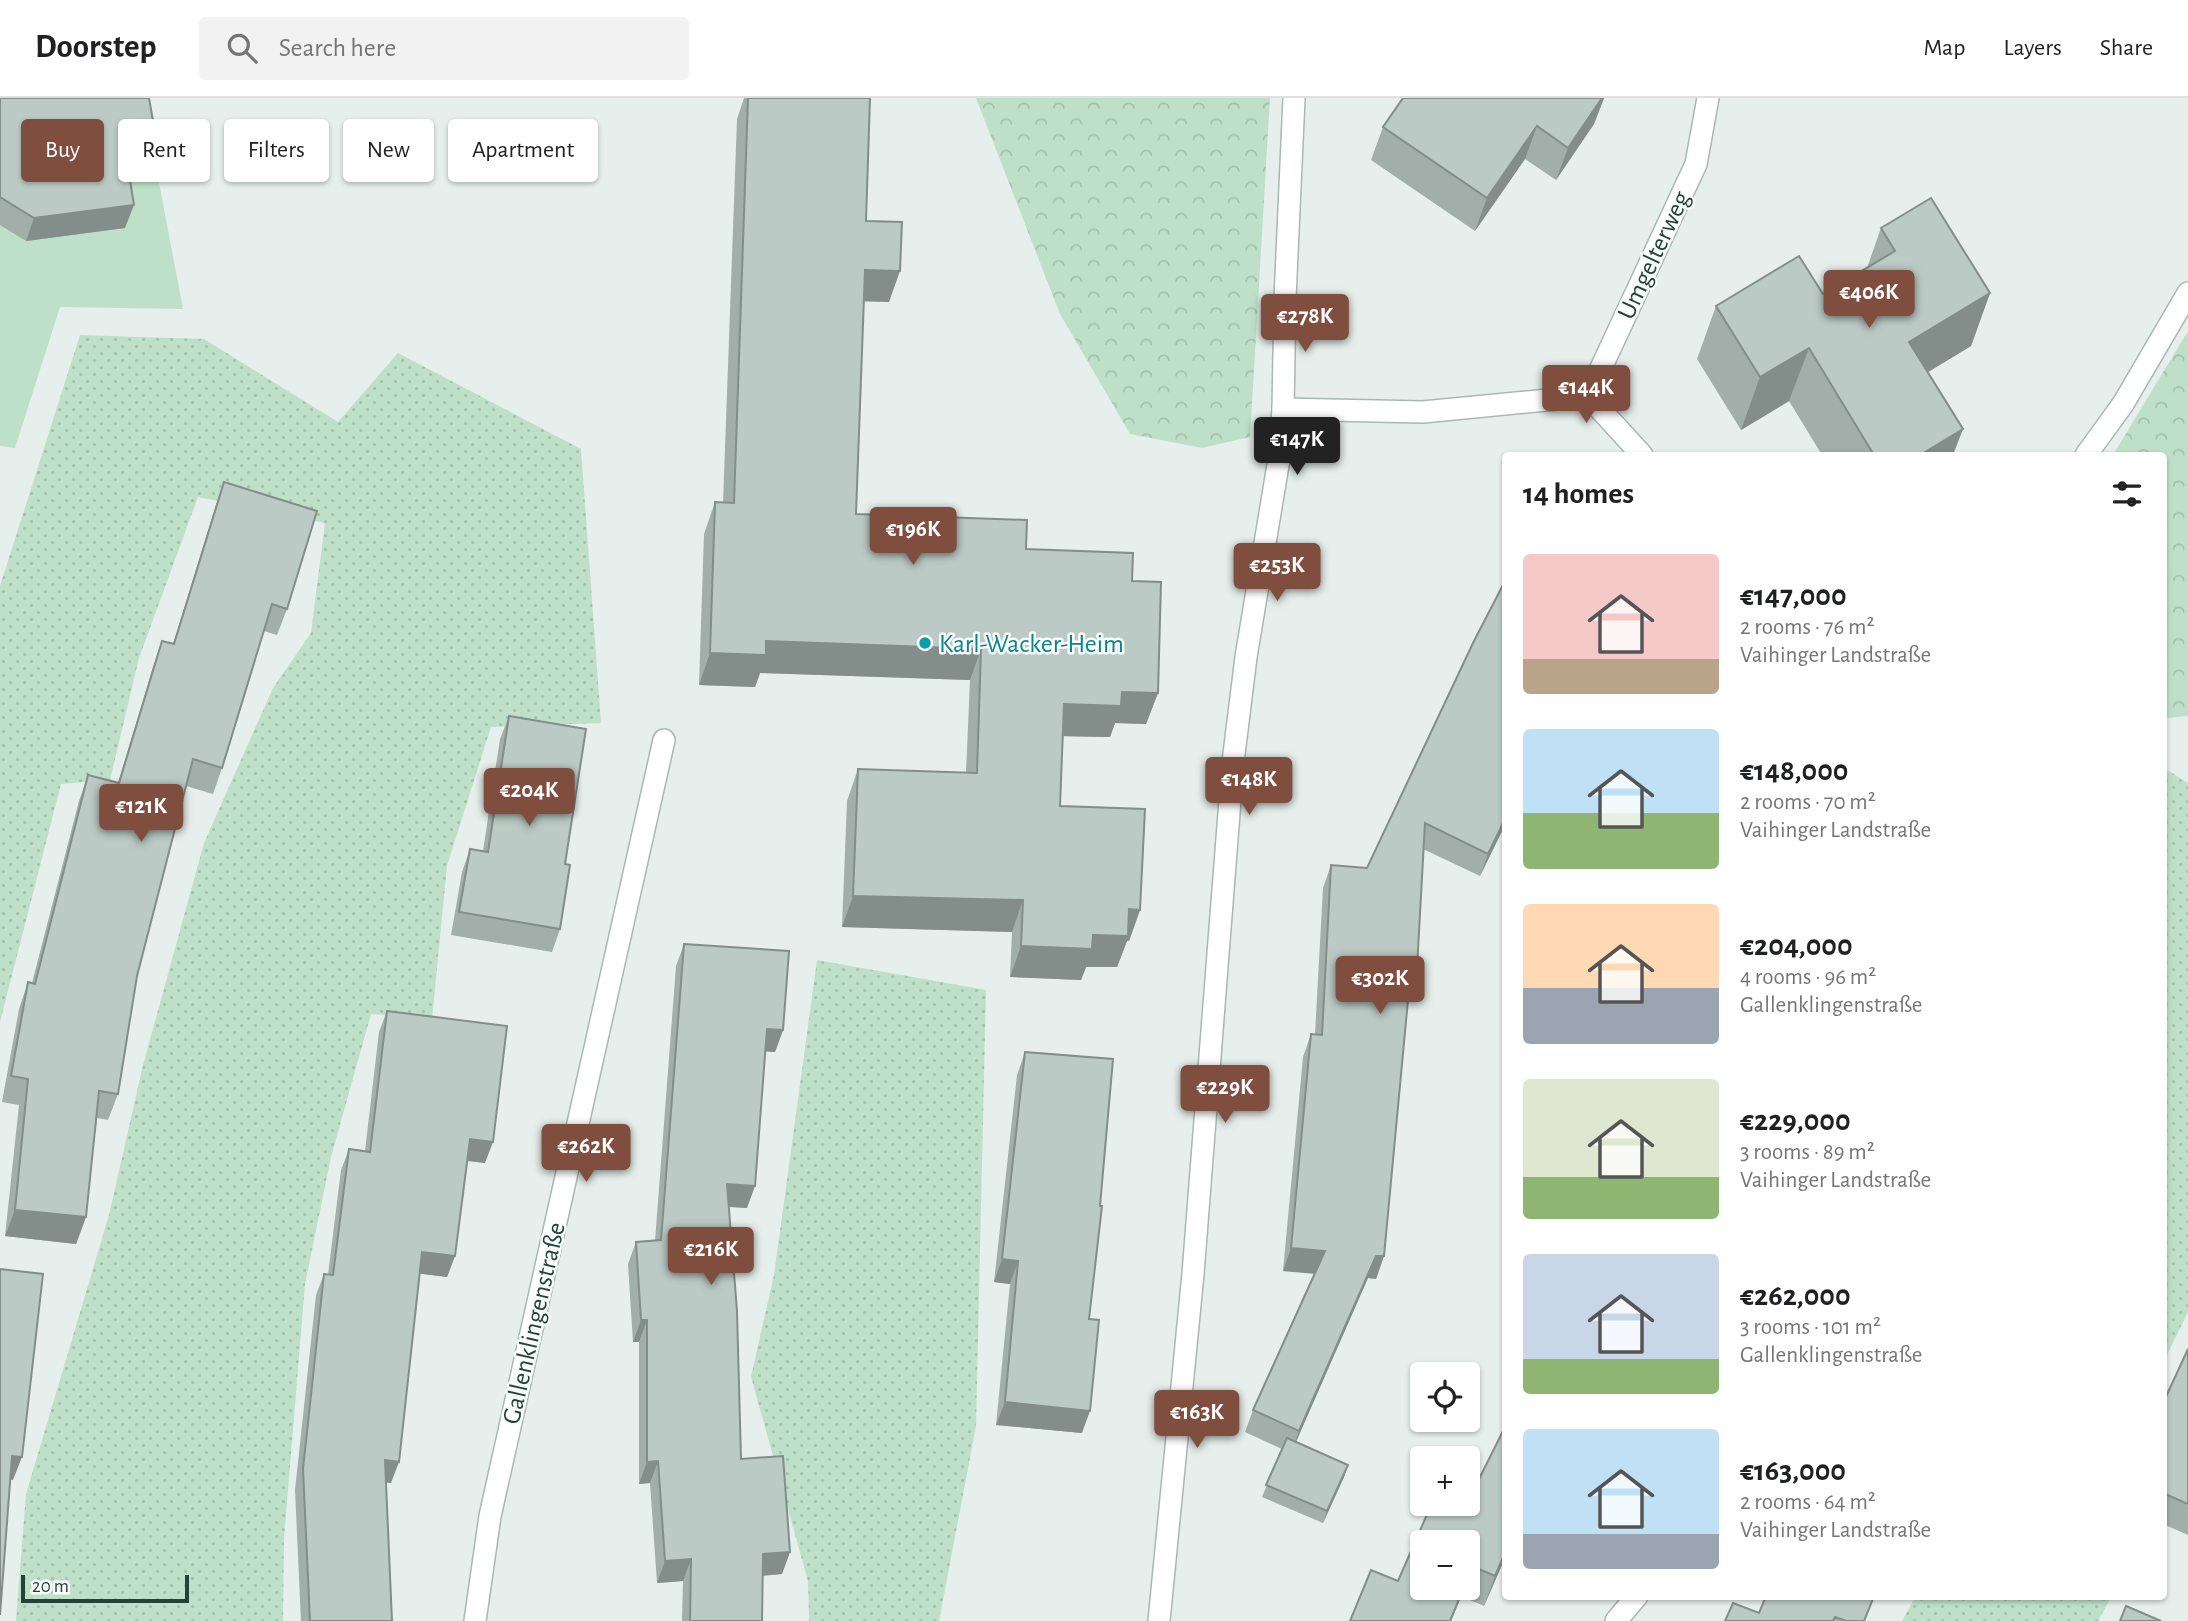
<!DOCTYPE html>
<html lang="en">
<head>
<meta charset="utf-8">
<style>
	:root { --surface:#fff; --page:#f2f2f2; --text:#202124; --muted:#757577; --line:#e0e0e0; --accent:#7f4e3f }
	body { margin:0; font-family:"Alegreya Sans",sans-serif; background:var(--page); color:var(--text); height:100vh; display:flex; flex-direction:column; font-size:26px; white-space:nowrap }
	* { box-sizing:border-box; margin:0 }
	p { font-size:23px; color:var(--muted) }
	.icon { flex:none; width:38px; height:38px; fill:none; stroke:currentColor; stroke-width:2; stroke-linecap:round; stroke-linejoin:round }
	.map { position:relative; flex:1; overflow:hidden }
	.panel { position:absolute; left:1502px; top:354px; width:665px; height:1148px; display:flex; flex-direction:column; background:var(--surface); border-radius:7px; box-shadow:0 2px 5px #0004 }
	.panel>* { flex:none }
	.hud { position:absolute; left:21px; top:21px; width:665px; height:63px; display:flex; gap:14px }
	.buttons { position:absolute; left:1410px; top:1264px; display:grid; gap:14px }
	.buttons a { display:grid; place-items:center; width:70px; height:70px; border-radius:7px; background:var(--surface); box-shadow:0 2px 5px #0004; font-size:35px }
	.scale { position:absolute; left:21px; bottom:18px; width:168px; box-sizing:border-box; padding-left:7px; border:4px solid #24423a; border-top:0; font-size:19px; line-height:24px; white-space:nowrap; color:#24423a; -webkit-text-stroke:5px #f7fbf9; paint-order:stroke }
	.price { position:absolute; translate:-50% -60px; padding:0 16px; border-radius:7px; background:var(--accent); color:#fff; font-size:23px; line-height:46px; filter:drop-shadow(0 2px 4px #0008) }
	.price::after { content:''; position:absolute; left:50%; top:42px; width:21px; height:16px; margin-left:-10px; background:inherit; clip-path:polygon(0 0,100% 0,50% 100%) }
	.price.active { background:#222; color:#fff }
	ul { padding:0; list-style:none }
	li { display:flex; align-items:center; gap:21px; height:175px; padding:0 21px }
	li span { display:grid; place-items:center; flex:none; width:196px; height:140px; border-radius:7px; color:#555 }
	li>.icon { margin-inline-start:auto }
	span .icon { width:84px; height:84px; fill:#fffc; stroke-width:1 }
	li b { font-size:30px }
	h2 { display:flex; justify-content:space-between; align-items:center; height:84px; padding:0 21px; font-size:30px }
	.pill { padding:0 24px; border-radius:7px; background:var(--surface); box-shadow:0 2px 5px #0004; font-size:24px; line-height:63px }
	.pill.active { background:var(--accent); color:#fff }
	header { display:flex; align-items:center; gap:42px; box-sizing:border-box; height:98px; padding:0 35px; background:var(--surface); border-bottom:2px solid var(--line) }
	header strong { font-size:33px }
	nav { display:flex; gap:38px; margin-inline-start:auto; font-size:24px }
	.search { width:490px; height:63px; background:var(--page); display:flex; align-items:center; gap:18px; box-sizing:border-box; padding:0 24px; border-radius:7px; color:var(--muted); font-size:26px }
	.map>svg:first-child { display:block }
	.forest { fill:url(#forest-crowns) }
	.park { fill:#bfe0c8 }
	.garden { fill:url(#garden-dots) }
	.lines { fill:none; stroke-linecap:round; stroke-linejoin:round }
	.minor-casing { stroke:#a8b8b2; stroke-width:24 }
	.minor { stroke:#fff; stroke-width:21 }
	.wall { fill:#a1aea9; fill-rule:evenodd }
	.shaded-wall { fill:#838d89 }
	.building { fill:#bbcac4; stroke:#838d89; stroke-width:2 }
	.culture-dot { fill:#0f9aa8; stroke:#f7fbf9; stroke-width:2.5 }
	.labels { text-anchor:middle; stroke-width:5; stroke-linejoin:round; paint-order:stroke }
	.street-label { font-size:26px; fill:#24423a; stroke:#f7fbf9 }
	.culture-label { font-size:26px; fill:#0d838f; stroke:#f7fbf9; text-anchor:start }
</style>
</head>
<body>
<header>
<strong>Doorstep</strong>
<div class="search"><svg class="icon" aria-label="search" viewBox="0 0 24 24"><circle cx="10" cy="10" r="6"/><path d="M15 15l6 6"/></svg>Search here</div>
<nav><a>Map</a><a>Layers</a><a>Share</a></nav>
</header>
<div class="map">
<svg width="2188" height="1523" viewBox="0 0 2188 1523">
	<defs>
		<pattern id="forest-crowns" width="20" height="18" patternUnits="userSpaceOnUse" patternTransform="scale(1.75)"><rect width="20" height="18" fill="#bfe0c8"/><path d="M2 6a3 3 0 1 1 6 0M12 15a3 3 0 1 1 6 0" fill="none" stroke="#a4c1ad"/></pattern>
		<pattern id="garden-dots" width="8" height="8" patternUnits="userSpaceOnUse" patternTransform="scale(1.75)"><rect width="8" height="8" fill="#bfe0c8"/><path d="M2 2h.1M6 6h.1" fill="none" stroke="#a4c1ad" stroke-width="1.8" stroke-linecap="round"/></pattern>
	</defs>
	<rect width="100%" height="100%" fill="#e6efeb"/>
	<g class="forest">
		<polygon points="976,0 1270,0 1250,339 1202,350 1130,336 1060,216"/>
		<polygon points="2188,233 2188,618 2166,620 2163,616 2163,357 2113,357"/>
	</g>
	<polygon class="park" points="0,0 143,0 183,211 60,209 15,350 0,348"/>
	<g class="garden">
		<polygon points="80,237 204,241 338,324 398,255 581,351 601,625 491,629 447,768 432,921 371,916 331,1059 305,1186 284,1441 283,1523 16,1523 26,1396 109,1117 143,967 204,745 273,590 311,535 325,425 198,399 139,560 110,682 61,686 0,924 0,488"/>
		<polygon points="2164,670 2188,685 2188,1214 2163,1265"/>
		<polygon points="817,862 986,892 976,1328 939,1523 809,1523 808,1483 751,1279 774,1177"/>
		<polygon points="1916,1498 2112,1498 2098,1523 1902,1523"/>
	</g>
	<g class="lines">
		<g class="minor-casing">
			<g id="minor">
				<polyline points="1588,298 1696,66 1708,0"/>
				<polyline points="1588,298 1642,357"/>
				<polyline points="1283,311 1423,314 1588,298"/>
				<polyline points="2086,357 2123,306 2188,195"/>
				<polyline points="475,1523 490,1418 664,642"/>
				<polyline points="1159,1523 1193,1176 1233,664 1246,559 1279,361 1283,311 1285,200 1294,0"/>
				<polyline points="1616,1523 1637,1498"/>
			</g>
		</g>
		<use href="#minor" class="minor"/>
	</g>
	<g class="wall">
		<polygon points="0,0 147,57 126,60 125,130 26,143 0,127"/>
		<polygon points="744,0 870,0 866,123 889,204 864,203 856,416 1026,451 1132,483 1158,595 1146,626 1115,625 1110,639 1063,638 1060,708 1140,812 1129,843 1127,843 1117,869 1086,869 1081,882 1010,879 1012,834 842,829 847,703 858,671 966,675 970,582 760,575 755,589 699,587 704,436 715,404 723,405 737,21"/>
		<polygon points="1403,0 1604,0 1594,26 1556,82 1525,61 1475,133 1371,62 1383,29"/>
		<polygon points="1881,130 1990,195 1971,248 1928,274 1953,357 1822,357 1789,303 1741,332 1697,261 1716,208 1823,196 1867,170"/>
		<polygon points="224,384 287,511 277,537 264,533 222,670 213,696 186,688 137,878 118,996 108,1022 97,1020 86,1119 76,1146 5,1138 19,1007 2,1004 19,911 28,884 32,885 79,703 88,677 118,685 153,569 162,543 173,546 215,410"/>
		<polygon points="1505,483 1505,727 1480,778 1423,751 1409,893 1384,1158 1376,1181 1368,1180 1296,1344 1344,1379 1323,1425 1262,1399 1282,1351 1245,1334 1253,1312 1314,1175 1283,1173 1303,959 1311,936 1315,936 1323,790 1331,767 1367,770"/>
		<polygon points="509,618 565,766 560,831 552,854 451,837 462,774 470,751 483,753 500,641"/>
		<polygon points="684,846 783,932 775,954 766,953 747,1110 729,1109 741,1361 790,1454 782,1476 763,1478 762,1523 682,1523 683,1483 657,1485 650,1385 639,1386 639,1244 633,1244 628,1166 636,1144 655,1143 676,868"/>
		<polygon points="387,913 485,1065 467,1063 455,1158 447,1179 419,1175 391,1385 386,1384 392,1523 301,1523 295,1392 316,1197 324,1176 328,1177 341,1072 349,1051 365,1053 379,934"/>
		<polygon points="1025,954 1089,1221 1082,1335 996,1327 1010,1186 994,1184 1017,977"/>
		<polygon points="2188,1251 2188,1437 2163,1426 2163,1305"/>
		<path d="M1505,1329V1460L1484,1508L1461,1498L1451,1523H1350L1398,1483L1475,1389ZM1468,1444V1489H1423Z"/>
		<polygon points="1766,1498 1875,1498 1865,1523 1725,1523 1759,1515"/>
	</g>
	<g class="shaded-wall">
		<polygon points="1602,0 1604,0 1594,26 1556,82 1568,50"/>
		<polygon points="1537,28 1525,61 1475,133 1487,100"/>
		<polygon points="155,34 147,57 114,62 123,39"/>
		<polygon points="134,107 125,130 26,143 34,120"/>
		<polygon points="865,172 900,173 889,204 854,203"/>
		<polygon points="1990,195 1971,248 1890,297 1909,244"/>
		<polygon points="1809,250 1789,303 1741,332 1760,279"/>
		<polygon points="1963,331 1953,357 1920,357"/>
		<polygon points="766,543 981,551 970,582 760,575 755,589 699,587 710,555"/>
		<polygon points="1122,594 1158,595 1146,626 1115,625 1110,639 1052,638 1064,606"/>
		<polygon points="1505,721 1505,727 1480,778 1488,756"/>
		<polygon points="853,798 1023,802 1012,834 842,829"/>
		<polygon points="1129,811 1140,812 1129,843 1127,843 1117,869 1086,869 1081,882 1010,879 1021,848 1093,837"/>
		<polygon points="1411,870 1417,870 1409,893"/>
		<polygon points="767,931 783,932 775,954 759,953"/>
		<polygon points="470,1041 493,1044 485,1065 462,1062"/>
		<polygon points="727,1086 755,1088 747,1110 719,1108"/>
		<polygon points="15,1112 86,1119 76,1146 5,1138"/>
		<polygon points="1291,1150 1325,1153 1316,1176 1283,1173"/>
		<polygon points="422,1154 455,1158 447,1179 414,1175"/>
		<polygon points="1376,1158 1384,1158 1376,1181 1368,1180 1291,1355 1299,1333"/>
		<polygon points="1002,1161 1018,1163 1010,1186 994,1184"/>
		<polygon points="641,1222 647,1222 639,1244 633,1244"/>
		<polygon points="1005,1304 1090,1313 1082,1335 996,1327"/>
		<polygon points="12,1358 22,1359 13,1382 3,1381"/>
		<polygon points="385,1362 399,1364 391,1385 377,1384"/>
		<polygon points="658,1363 650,1385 639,1386 647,1364"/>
		<polygon points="1348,1367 1344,1379 1323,1425 1327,1413"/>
		<polygon points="790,1454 782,1476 755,1478 763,1456"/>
		<polygon points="1505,1455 1505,1460 1484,1508 1495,1478"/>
		<polygon points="691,1461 683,1483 657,1485 665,1463"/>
		<polygon points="1464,1489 1465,1489 1451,1523 1450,1523"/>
	</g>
	<g class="building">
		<polygon points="0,0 149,0 155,34 123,39 134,107 34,120 0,99"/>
		<polygon points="748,0 870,0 866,123 902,124 900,173 865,172 856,416 1027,422 1026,451 1133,455 1132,483 1161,484 1158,595 1122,594 1121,608 1064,606 1060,708 1145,711 1140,812 1129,811 1128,838 1093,837 1092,851 1021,848 1023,802 853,798 858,671 977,675 981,551 766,543 766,557 710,555 715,404 734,405"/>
		<polygon points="1403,0 1602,0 1568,50 1537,28 1487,100 1383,29"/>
		<polygon points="1931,100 1990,195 1909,244 1963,331 1920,357 1874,357 1809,250 1760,279 1716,208 1799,158 1823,196 1895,153 1881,130"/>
		<polygon points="224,384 317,413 287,511 272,506 222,670 193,661 137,878 118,996 99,993 86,1119 15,1112 28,981 11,978 28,884 35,886 88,677 119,685 162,543 174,546"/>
		<polygon points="1505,483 1505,721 1488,756 1425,725 1417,870 1411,870 1384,1158 1376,1158 1299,1333 1253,1312 1325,1153 1291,1150 1311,936 1322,937 1331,767 1367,770 1473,545"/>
		<polygon points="509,618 586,631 565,766 570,767 560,831 459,814 470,751 488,754"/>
		<polygon points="684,846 789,853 783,932 767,931 755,1088 727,1086 737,1213 741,1361 783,1358 790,1454 763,1456 762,1523 690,1523 691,1461 665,1463 658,1363 647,1364 647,1222 641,1222 636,1144 661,1142"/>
		<polygon points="387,913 507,928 493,1044 470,1041 455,1158 422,1154 399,1364 385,1362 392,1523 310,1523 303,1371 324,1176 333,1177 349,1051 370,1054"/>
		<polygon points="1025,954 1113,961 1100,1108 1102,1108 1089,1221 1099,1222 1090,1313 1005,1304 1018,1163 1002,1161"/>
		<polygon points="0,1171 43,1176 22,1359 12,1358 0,1517"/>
		<polygon points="2188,1251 2188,1406 2163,1395 2163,1305"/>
		<polygon points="1505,1329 1505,1455 1495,1478 1472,1468 1468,1478 1468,1444 1423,1444 1423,1489 1464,1489 1450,1523 1350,1523 1371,1472 1398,1483 1432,1405 1468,1405 1468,1387 1475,1389"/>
		<polygon points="1287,1340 1348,1367 1327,1413 1266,1387"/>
		<polygon points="1766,1498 1874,1498 1864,1523 1846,1523 1835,1519 1833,1523 1725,1523 1733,1505 1759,1515"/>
		<polygon points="2126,1508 2161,1523 2120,1523"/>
	</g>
	<circle class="culture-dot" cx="925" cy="545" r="7"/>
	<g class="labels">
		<g class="street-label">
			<text transform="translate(1653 157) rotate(-65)" y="9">Umgelterweg</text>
			<text transform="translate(533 1225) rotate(-77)" y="9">Gallenklingenstraße</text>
		</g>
		<g class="culture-label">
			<text x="939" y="554">Karl-Wacker-Heim</text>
		</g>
	</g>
</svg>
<div class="buttons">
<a><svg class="icon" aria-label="locate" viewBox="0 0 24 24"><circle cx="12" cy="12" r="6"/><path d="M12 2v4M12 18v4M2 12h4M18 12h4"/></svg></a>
<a>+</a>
<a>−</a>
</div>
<div class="scale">20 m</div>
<b class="price" style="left:1869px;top:232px">€406K</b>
<b class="price" style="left:1305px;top:256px">€278K</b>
<b class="price" style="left:1586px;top:327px">€144K</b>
<b class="price active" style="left:1297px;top:379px">€147K</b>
<b class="price" style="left:913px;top:469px">€196K</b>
<b class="price" style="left:1277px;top:505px">€253K</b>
<b class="price" style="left:1249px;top:719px">€148K</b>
<b class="price" style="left:529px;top:730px">€204K</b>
<b class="price" style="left:141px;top:746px">€121K</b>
<b class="price" style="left:1380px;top:918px">€302K</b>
<b class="price" style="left:1225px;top:1027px">€229K</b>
<b class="price" style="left:586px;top:1086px">€262K</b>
<b class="price" style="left:711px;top:1189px">€216K</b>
<b class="price" style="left:1197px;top:1352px">€163K</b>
<div class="hud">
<a class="pill active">Buy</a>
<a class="pill">Rent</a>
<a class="pill">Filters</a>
<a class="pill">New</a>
<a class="pill">Apartment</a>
</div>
<section class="panel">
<h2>14 homes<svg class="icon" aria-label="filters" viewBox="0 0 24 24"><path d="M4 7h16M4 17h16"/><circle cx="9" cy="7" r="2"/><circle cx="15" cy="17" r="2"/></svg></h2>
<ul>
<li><span style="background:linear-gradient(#f6c9c9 75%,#b9a48a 0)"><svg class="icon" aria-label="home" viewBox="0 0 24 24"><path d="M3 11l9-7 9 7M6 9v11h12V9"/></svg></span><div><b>€147,000</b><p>2 rooms · 76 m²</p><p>Vaihinger Landstraße</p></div></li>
<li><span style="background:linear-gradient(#bfe0f5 60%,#8fb573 0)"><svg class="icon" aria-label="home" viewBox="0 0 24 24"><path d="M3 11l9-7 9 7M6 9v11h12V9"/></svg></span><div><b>€148,000</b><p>2 rooms · 70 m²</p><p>Vaihinger Landstraße</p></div></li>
<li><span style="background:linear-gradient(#ffd9b3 60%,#9aa5b1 0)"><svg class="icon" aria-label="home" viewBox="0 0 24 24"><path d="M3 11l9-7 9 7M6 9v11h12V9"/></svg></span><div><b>€204,000</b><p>4 rooms · 96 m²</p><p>Gallenklingenstraße</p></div></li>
<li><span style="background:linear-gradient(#dfe7d0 70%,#8fb573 0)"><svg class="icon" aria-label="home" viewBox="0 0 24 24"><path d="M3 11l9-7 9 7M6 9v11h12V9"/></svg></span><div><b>€229,000</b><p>3 rooms · 89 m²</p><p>Vaihinger Landstraße</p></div></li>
<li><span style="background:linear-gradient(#c9d6e8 75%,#8fb573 0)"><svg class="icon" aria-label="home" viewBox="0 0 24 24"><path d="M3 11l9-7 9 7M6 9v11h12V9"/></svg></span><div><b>€262,000</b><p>3 rooms · 101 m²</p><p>Gallenklingenstraße</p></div></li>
<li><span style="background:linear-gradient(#bfe0f5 75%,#9aa5b1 0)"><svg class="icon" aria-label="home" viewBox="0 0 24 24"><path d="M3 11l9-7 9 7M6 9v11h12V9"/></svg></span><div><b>€163,000</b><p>2 rooms · 64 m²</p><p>Vaihinger Landstraße</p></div></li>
</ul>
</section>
</div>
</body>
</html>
